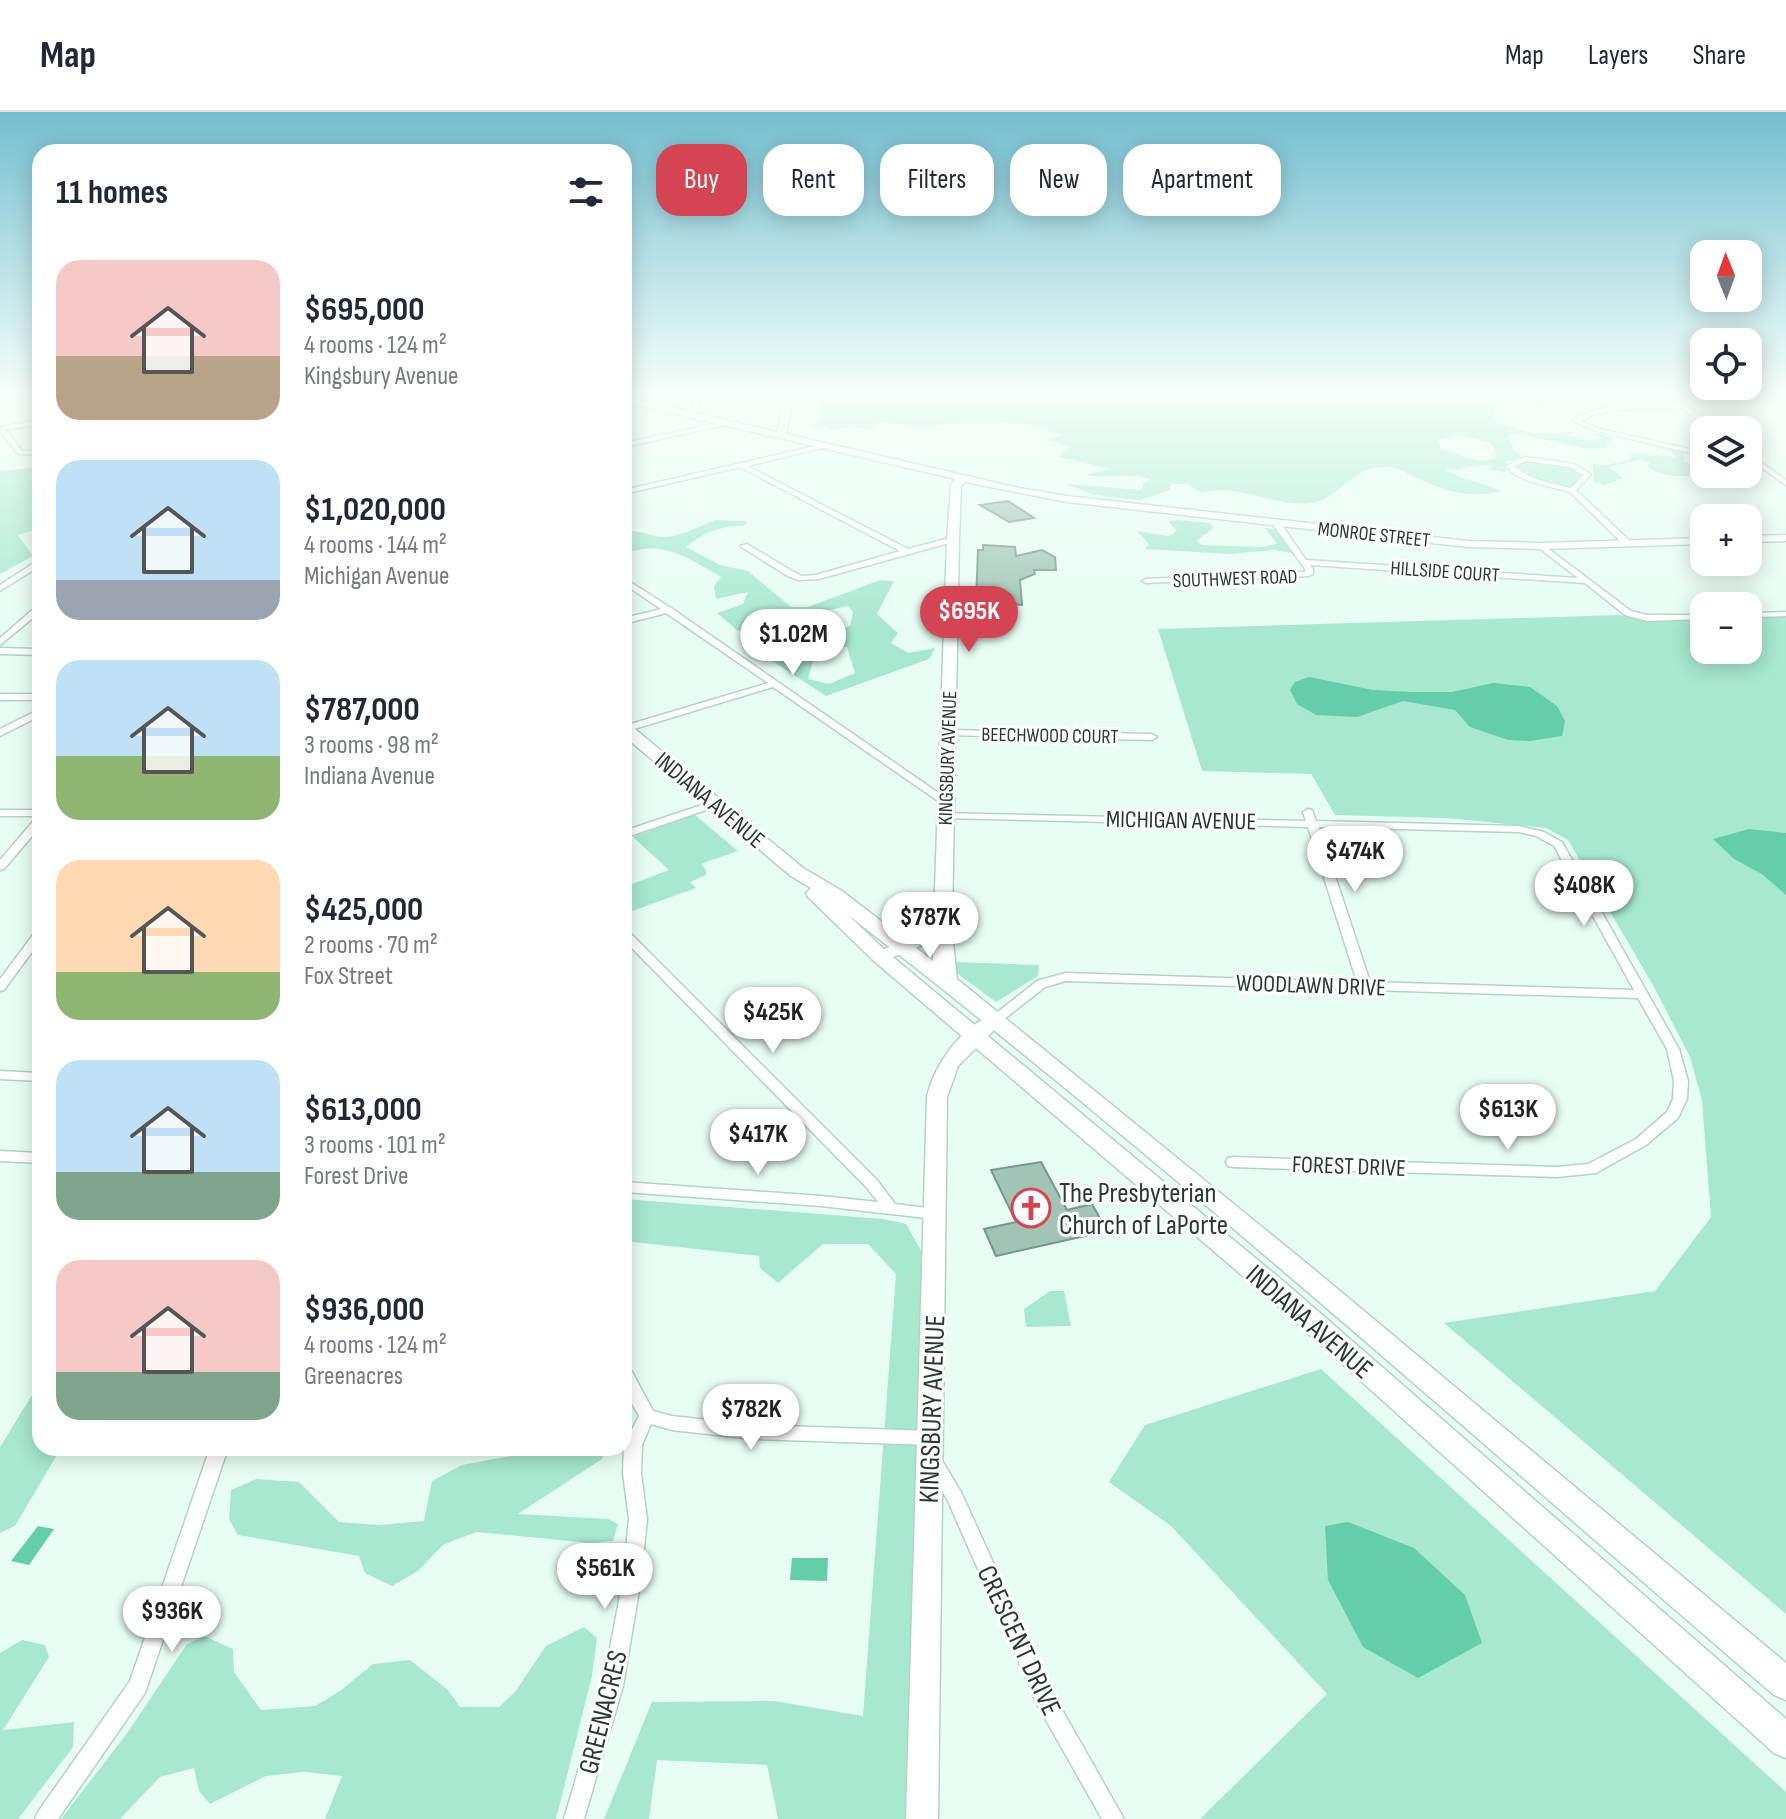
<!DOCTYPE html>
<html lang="en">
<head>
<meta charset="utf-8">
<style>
	:root { --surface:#fff; --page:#f2f2f3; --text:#1f2937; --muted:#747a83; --line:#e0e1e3; --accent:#d44453 }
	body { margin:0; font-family:"Sofia Sans Condensed",sans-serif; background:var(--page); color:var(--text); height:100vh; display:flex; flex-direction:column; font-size:30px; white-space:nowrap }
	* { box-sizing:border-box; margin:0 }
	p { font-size:26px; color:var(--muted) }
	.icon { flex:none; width:44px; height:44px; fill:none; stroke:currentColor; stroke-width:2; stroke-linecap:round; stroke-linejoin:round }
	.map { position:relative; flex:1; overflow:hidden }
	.panel { position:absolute; left:32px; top:32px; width:600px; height:1312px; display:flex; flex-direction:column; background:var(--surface); border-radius:24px; box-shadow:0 4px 20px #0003 }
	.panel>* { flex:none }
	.banner { position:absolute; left:656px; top:32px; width:760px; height:72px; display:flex; gap:16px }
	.needle { width:52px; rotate:359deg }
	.buttons { position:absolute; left:1690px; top:128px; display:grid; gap:16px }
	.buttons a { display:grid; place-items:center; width:72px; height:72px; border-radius:16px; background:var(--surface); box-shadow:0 4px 20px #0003; font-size:40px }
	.price { position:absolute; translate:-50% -68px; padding:0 18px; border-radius:28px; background:#fff; color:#222; font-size:26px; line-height:52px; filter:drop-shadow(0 2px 4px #0008) }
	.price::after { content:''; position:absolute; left:50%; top:48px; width:24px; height:18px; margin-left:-12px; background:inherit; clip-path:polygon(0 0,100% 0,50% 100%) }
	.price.on { background:var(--accent); color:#fff }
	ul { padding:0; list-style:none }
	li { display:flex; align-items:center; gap:24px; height:200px; padding:0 24px }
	li span { display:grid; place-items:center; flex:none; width:224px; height:160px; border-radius:24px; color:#555 }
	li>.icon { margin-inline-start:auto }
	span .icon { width:96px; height:96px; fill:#fffc; stroke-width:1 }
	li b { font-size:34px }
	h2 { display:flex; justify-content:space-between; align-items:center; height:96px; padding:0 24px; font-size:34px }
	.chip { padding:0 28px; border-radius:24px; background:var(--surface); box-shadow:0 4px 20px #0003; font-size:28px; line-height:72px }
	.chip.on { background:var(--accent); color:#fff }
	header { display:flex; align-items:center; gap:48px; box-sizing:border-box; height:112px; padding:0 40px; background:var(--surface); border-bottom:2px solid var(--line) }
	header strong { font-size:38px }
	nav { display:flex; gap:44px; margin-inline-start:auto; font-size:28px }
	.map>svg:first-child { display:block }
	.green { fill:#a7e8cf; fill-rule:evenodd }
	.water { fill:#63cea9 }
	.building { fill:#a1c4b6; stroke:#76988a; stroke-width:2 }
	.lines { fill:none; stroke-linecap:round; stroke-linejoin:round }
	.street-casing { stroke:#b0d4c5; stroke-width:3 }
	.secondary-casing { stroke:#b0d4c5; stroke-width:3 }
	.primary-casing { stroke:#b0d4c5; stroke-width:3 }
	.street { fill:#fff; fill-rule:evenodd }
	.secondary { fill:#fff; fill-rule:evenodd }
	.primary { fill:#fff; fill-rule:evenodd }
	.labels { text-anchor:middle; stroke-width:6; stroke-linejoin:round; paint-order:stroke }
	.far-street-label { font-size:20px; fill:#2b3933; stroke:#fff }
	.street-label { font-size:24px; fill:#2b3933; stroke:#fff }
	.near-poi-label { font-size:28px; fill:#2b3933; stroke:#fff; text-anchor:start }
	.near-street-label { font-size:28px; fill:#2b3933; stroke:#fff }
</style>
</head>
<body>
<header>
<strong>Map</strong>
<nav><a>Map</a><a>Layers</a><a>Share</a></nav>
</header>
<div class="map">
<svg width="1786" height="1707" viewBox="0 0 1786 1707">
	<rect width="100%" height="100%" fill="#e8fef5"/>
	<g class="green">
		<path d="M871,282H1594L1547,285L1549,289L1543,296L1526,293H1496L1493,303L1496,310C1512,315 1533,323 1550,322C1560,322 1567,318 1577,320L1567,324L1592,329L1601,326L1590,320L1615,326L1604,333L1608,336L1589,337L1513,321L1509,324L1513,338L1523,346L1506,350V360L1486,357L1492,354C1478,351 1461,359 1445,358C1463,368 1482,370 1500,379C1471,387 1444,379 1417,366C1408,362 1398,355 1388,355C1353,352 1340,387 1312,391C1276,396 1232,369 1202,381L1187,372H1170V378L1140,388L1095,383L1066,372L1142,378L1143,372L1151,367C1129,360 1107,367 1085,363L1111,357L1058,345L1071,335L1047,328L1064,323L1027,312L994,310H961L926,316L884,310L873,313L872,317L851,315L830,318V313L813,316L812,313L820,307V286L835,284L863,294ZM1460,323L1490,330L1497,342L1495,347L1478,349L1441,337L1438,328Z"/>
		<path d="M1633,329L1684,341V350L1704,355V360C1688,367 1660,366 1647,354L1651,350L1639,348L1609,355L1623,366L1605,373L1594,370L1593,352L1607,353L1630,348L1632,343L1627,341L1676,345L1670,339Z"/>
		<path d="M1532,349L1569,355L1582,362L1573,374C1553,376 1530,365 1514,356L1516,352Z"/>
		<polygon points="40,355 40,416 18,423 33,444 0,462 0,359"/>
		<path d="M715,408L747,409L744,414C722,413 702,421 686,435L720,453L748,459L791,495H808L880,468L894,469L877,502L898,521L891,531L908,541L935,536L929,547L826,584L763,543V538L779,544L850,514L853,500L848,494L738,519L717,501L743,492L748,480L716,487L714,474L721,465C687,446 664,427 624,442V418C637,419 644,421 656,424C674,429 699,414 715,408ZM847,535L855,561L829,572L808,567L816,537Z"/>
		<polygon points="1178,408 1210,411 1214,416 1196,429 1202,433 1261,435 1277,432 1265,416 1274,417 1295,442 1275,438 1229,442 1145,437 1149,432 1137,419 1168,424 1177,419 1168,409"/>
		<polygon points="1619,503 1648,508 1704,507 1704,538 1748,538 1748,506 1786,504 1786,1502 1444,1211 1655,1179 1711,1105 1702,988 1690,945 1653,873 1568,728 1546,716 1446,706 1335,703 1311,662 1202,659 1158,517"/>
		<polygon points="695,703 738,739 701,752 706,758 706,763 690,770 696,776 624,802 624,775 669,758 633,725"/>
		<polygon points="954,850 1039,853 1038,864 996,890 958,862"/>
		<polygon points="624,1087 884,1107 906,1112 925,1145 911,1707 778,1707 767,1653 657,1648 649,1707 604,1707 652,1590 774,1589 863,1604 896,1162 868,1132 823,1132 778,1171 760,1156 759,1144 624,1129"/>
		<polygon points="1050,1179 1064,1179 1071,1214 1026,1215 1024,1197"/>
		<polygon points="1321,1257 1786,1680 1786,1707 1200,1707 1327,1582 1171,1414 1109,1370 1145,1313"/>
		<polygon points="40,1270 40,1336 61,1336 15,1414 0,1421 0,1335"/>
		<polygon points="529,1336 606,1336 602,1347 518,1402 608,1407 618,1412 613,1429 590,1431 476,1420 443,1433 418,1459 392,1474 365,1461 359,1444 238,1423 229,1407 231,1378 256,1367 299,1370 339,1410 379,1413 424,1409 432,1369 462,1353 526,1341"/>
		<polygon points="584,1515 597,1526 592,1564 556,1707 325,1707 342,1664 304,1660 266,1664 210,1692 199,1679 194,1656 160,1665 120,1707 61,1707 128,1620 187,1532 204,1524 233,1537 234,1560 261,1598 315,1594 340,1579 373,1552 410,1548 448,1578 460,1595 499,1595 515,1580 546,1534"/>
		<polygon points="22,1528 45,1533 49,1545 3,1618 74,1610 73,1635 18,1707 0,1707 0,1541"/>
	</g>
	<g class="water">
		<polygon points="1309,565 1373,578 1412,580 1452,580 1493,571 1530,575 1557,594 1565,609 1562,624 1530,629 1508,628 1470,615 1455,598 1403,589 1357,605 1316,603 1297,592 1290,578 1295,570"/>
		<polygon points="1749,717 1786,721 1786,783 1762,762 1734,747 1713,727"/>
		<polygon points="1348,1410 1414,1436 1465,1483 1482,1531 1418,1566 1363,1535 1328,1468 1325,1414"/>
		<polygon points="38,1414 54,1417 29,1453 11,1449"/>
		<polygon points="792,1446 828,1446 827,1469 790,1468"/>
	</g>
	<g class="building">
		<polygon points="1008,389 1034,406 1009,410 980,393"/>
		<polygon points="983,433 1015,435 1016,444 1042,438 1055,445 1056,458 1034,458 1035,462 1020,468 1022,493 976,489 978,438 983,438"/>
		<polygon points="1041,1050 1067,1098 1092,1092 1107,1119 996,1144 984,1117 1016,1110 991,1058"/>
	</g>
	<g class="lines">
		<g class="street-casing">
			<g id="street">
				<polygon points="40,282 40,286 0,292 0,288"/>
				<polygon points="698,282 704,282 698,297 691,303 687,303 687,301 692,296"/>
				<polygon points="862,282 868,282 867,289 863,289"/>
				<path d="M1665,282H1671L1718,318H1711L1682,296C1653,297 1605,293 1581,309L1600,317L1704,340V344L1596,319L1573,309C1598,289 1647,293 1678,292Z"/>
				<polygon points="40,308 40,312 6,318 22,339 40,339 40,343 18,342 0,319 0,315"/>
				<polygon points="727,309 729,310 729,312 624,335 624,331"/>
				<polygon points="824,332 827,334 826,335 747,354 908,437 953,425 956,425 956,429 819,467 798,468 786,463 740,434 747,432 792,459 802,464 816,463 900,439 740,355 624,382 624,378"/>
				<polygon points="1748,341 1786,368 1786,373 1748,346"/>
				<path d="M1525,345L1574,352L1590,362V364L1576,378L1631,430V434H1625L1570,380L1528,369L1513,361L1506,354ZM1526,349L1570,355L1584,363L1571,376C1550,371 1530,368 1514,354Z"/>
				<polygon points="1273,409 1279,409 1306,448 1578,466 1539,436 1538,434 1542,432 1631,499 1647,503 1704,503 1704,507 1647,509 1625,503 1585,471 1310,453 1313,457 1313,462 1309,464 1146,471 1142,469 1146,467 1305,460 1305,457 1272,411"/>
				<polygon points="37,449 40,449 40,454 0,479 0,473"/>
				<polygon points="624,466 671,496 950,689 945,692 941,691 773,575 624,620 624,614 768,571 666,501 624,512 624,506 661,497 624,472"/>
				<polygon points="37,494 40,494 40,500 0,533 0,526"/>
				<polygon points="1786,500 1786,504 1748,505 1748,501"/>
				<polygon points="0,536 40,537 40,543 0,542"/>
				<rect x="0" y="582" width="40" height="6"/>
				<polygon points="40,597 40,604 0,624 0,617"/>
				<polygon points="948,618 1152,622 1157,625 1152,628 945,623 945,619"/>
				<polygon points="714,689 719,692 718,694 624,726 624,719"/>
				<path d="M1308,697L1312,698L1316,709L1519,714L1544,720L1562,730L1679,937L1688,969L1687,987L1678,1006L1646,1033L1596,1061L1557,1065L1233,1055L1228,1054L1226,1050L1228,1046L1233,1045L1557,1055L1588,1052L1636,1027L1667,1000L1673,987L1674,969L1667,937L1638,886L1066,869L1045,875L998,912H990L988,909L990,906L1037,869L1065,861L1357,870L1308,715L945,706L940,703L941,701L1306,709L1303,700ZM1319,715L1519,720L1536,724L1554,734L1634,878L1370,870Z"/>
				<rect x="0" y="698" width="40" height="6"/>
				<polygon points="40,705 40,715 4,757 0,758 0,748 36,706"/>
				<polygon points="40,818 40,829 4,878 0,879 0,867 36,819"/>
				<polygon points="624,818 628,819 877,1068 895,1092 935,1097 940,1098 942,1102 940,1106 935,1107 821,1094 624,1080 624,1070 821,1084 878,1090 867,1076 624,828"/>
				<polygon points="0,959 40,961 40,969 0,967"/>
				<polygon points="0,1039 40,1041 40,1051 0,1049"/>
				<polygon points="624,1254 630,1256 653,1299 672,1304 753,1313 932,1319 938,1321 940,1326 938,1331 932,1333 753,1327 672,1318 651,1312 642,1333 641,1361 647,1407 641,1467 623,1574 584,1707 564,1707 603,1574 623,1467 629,1407 623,1361 624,1333 639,1304 624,1277"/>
				<polygon points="210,1336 228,1336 145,1581 58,1707 35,1707 38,1700 130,1569"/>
				<polygon points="934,1343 940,1345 961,1380 1052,1580 1124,1707 1102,1707 1038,1594 948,1389 925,1350 928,1345"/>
			</g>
		</g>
		<g class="secondary-casing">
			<g id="secondary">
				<polygon points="786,282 794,282 786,322 1019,376 1067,384 1468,429 1542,431 1704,426 1704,432 1542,437 1468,435 1067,390 965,370 961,374 959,427 952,807 930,830 881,850 872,845 875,841 918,823 934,807 947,427 951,373 956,367 624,290 624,284 777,320"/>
				<polygon points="1786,423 1786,429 1748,430 1748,424"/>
				<path d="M994,903L1003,909L958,954L947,985L938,1707H906L927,985C933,955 963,911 994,903Z"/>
			</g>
		</g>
		<g class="primary-casing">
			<path id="primary" d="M624,611L630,613L803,756L842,779L933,849V807L943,801L950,803L957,867L1310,1154L1786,1551V1588L1774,1583C1468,1320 1166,1049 847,802L888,841L1289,1174L1786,1607V1646L1774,1641L1271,1188L874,849L808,785L806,781L811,776L791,764L624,624Z"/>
		</g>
		<use href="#street" class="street"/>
		<use href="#secondary" class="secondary"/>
		<use href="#primary" class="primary"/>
	</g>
	<linearGradient id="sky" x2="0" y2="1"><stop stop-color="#73becf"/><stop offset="0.54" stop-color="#f5fffa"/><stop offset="1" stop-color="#f5fffa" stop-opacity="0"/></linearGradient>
	<rect width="1786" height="521" fill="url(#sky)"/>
	<defs>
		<g id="church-ring" transform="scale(2)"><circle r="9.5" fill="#fff" stroke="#d44453" stroke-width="1.5"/><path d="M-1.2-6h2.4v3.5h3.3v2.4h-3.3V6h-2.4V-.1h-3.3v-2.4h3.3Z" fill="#d44453"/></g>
	</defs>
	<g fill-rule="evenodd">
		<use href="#church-ring" x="1031" y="1096"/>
	</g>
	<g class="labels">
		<g class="far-street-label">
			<text transform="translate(1374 422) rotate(6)" y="7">MONROE STREET</text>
			<text transform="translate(1445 459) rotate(4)" y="7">HILLSIDE COURT</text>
			<text transform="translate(1235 466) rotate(-2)" y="7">SOUTHWEST ROAD</text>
			<text transform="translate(1050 623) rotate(1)" y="7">BEECHWOOD COURT</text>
			<text transform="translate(947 646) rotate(-88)" y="7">KINGSBURY AVENUE</text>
		</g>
		<g class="street-label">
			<text transform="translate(710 688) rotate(40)" y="8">INDIANA AVENUE</text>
			<text transform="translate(1181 708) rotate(1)" y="8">MICHIGAN AVENUE</text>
			<text transform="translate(1311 873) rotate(2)" y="8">WOODLAWN DRIVE</text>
			<text transform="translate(1349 1054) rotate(2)" y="8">FOREST DRIVE</text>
		</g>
		<g class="near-poi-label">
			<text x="1059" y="1090">The Presbyterian<tspan x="1059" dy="32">Church of LaPorte</tspan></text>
		</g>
		<g class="near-street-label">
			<text transform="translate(1310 1209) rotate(41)" y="10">INDIANA AVENUE</text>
			<text transform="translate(931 1297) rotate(-88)" y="10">KINGSBURY AVENUE</text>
			<text transform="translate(1020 1528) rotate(65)" y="10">CRESCENT DRIVE</text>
			<text transform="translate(602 1600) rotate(-76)" y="10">GREENACRES</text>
		</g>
	</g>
</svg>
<div class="buttons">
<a><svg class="needle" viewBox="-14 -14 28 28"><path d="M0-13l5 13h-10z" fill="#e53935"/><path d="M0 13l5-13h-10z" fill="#747a83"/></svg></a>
<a><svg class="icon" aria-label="locate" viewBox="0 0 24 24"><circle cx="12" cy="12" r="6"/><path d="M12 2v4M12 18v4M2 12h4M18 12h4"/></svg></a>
<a><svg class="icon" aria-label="layers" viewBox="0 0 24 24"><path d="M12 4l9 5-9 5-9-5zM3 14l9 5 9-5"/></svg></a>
<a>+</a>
<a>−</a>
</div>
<b class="price on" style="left:969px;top:542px">$695K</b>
<b class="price" style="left:793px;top:565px">$1.02M</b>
<b class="price" style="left:1355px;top:782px">$474K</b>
<b class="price" style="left:1584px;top:816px">$408K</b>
<b class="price" style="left:930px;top:848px">$787K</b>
<b class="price" style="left:773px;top:943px">$425K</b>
<b class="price" style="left:1508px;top:1040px">$613K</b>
<b class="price" style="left:758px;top:1065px">$417K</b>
<b class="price" style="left:751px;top:1340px">$782K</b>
<b class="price" style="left:605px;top:1499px">$561K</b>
<b class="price" style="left:172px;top:1542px">$936K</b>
<div class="banner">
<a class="chip on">Buy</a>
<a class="chip">Rent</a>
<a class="chip">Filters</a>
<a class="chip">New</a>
<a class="chip">Apartment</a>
</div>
<section class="panel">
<h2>11 homes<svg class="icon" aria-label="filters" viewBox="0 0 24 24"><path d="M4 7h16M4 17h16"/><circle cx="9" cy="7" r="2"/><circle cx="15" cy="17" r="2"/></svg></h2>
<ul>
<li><span style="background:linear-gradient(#f6c9c9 60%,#b9a48a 0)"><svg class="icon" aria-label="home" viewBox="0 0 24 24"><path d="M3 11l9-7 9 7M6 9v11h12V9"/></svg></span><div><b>$695,000</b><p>4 rooms · 124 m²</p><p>Kingsbury Avenue</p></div></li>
<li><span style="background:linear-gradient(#bfe0f5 75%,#9aa5b1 0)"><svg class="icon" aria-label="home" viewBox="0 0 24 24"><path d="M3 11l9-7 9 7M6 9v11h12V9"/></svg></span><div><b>$1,020,000</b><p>4 rooms · 144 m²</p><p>Michigan Avenue</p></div></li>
<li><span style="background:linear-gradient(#bfe0f5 60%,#8fb573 0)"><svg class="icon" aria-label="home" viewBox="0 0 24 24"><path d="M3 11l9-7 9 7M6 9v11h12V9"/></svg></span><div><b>$787,000</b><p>3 rooms · 98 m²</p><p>Indiana Avenue</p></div></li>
<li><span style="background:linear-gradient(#ffd9b3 70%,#8fb573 0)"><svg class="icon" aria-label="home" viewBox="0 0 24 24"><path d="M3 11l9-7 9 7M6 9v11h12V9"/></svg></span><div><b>$425,000</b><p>2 rooms · 70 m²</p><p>Fox Street</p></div></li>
<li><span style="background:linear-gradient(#bfe0f5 70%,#7fa58c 0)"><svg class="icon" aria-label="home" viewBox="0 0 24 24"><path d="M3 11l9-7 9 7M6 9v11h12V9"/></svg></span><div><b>$613,000</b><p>3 rooms · 101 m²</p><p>Forest Drive</p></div></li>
<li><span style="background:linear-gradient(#f6c9c9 70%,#7fa58c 0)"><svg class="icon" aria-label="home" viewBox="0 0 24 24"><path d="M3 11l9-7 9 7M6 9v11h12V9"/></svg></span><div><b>$936,000</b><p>4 rooms · 124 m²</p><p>Greenacres</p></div></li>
</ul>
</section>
</div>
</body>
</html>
